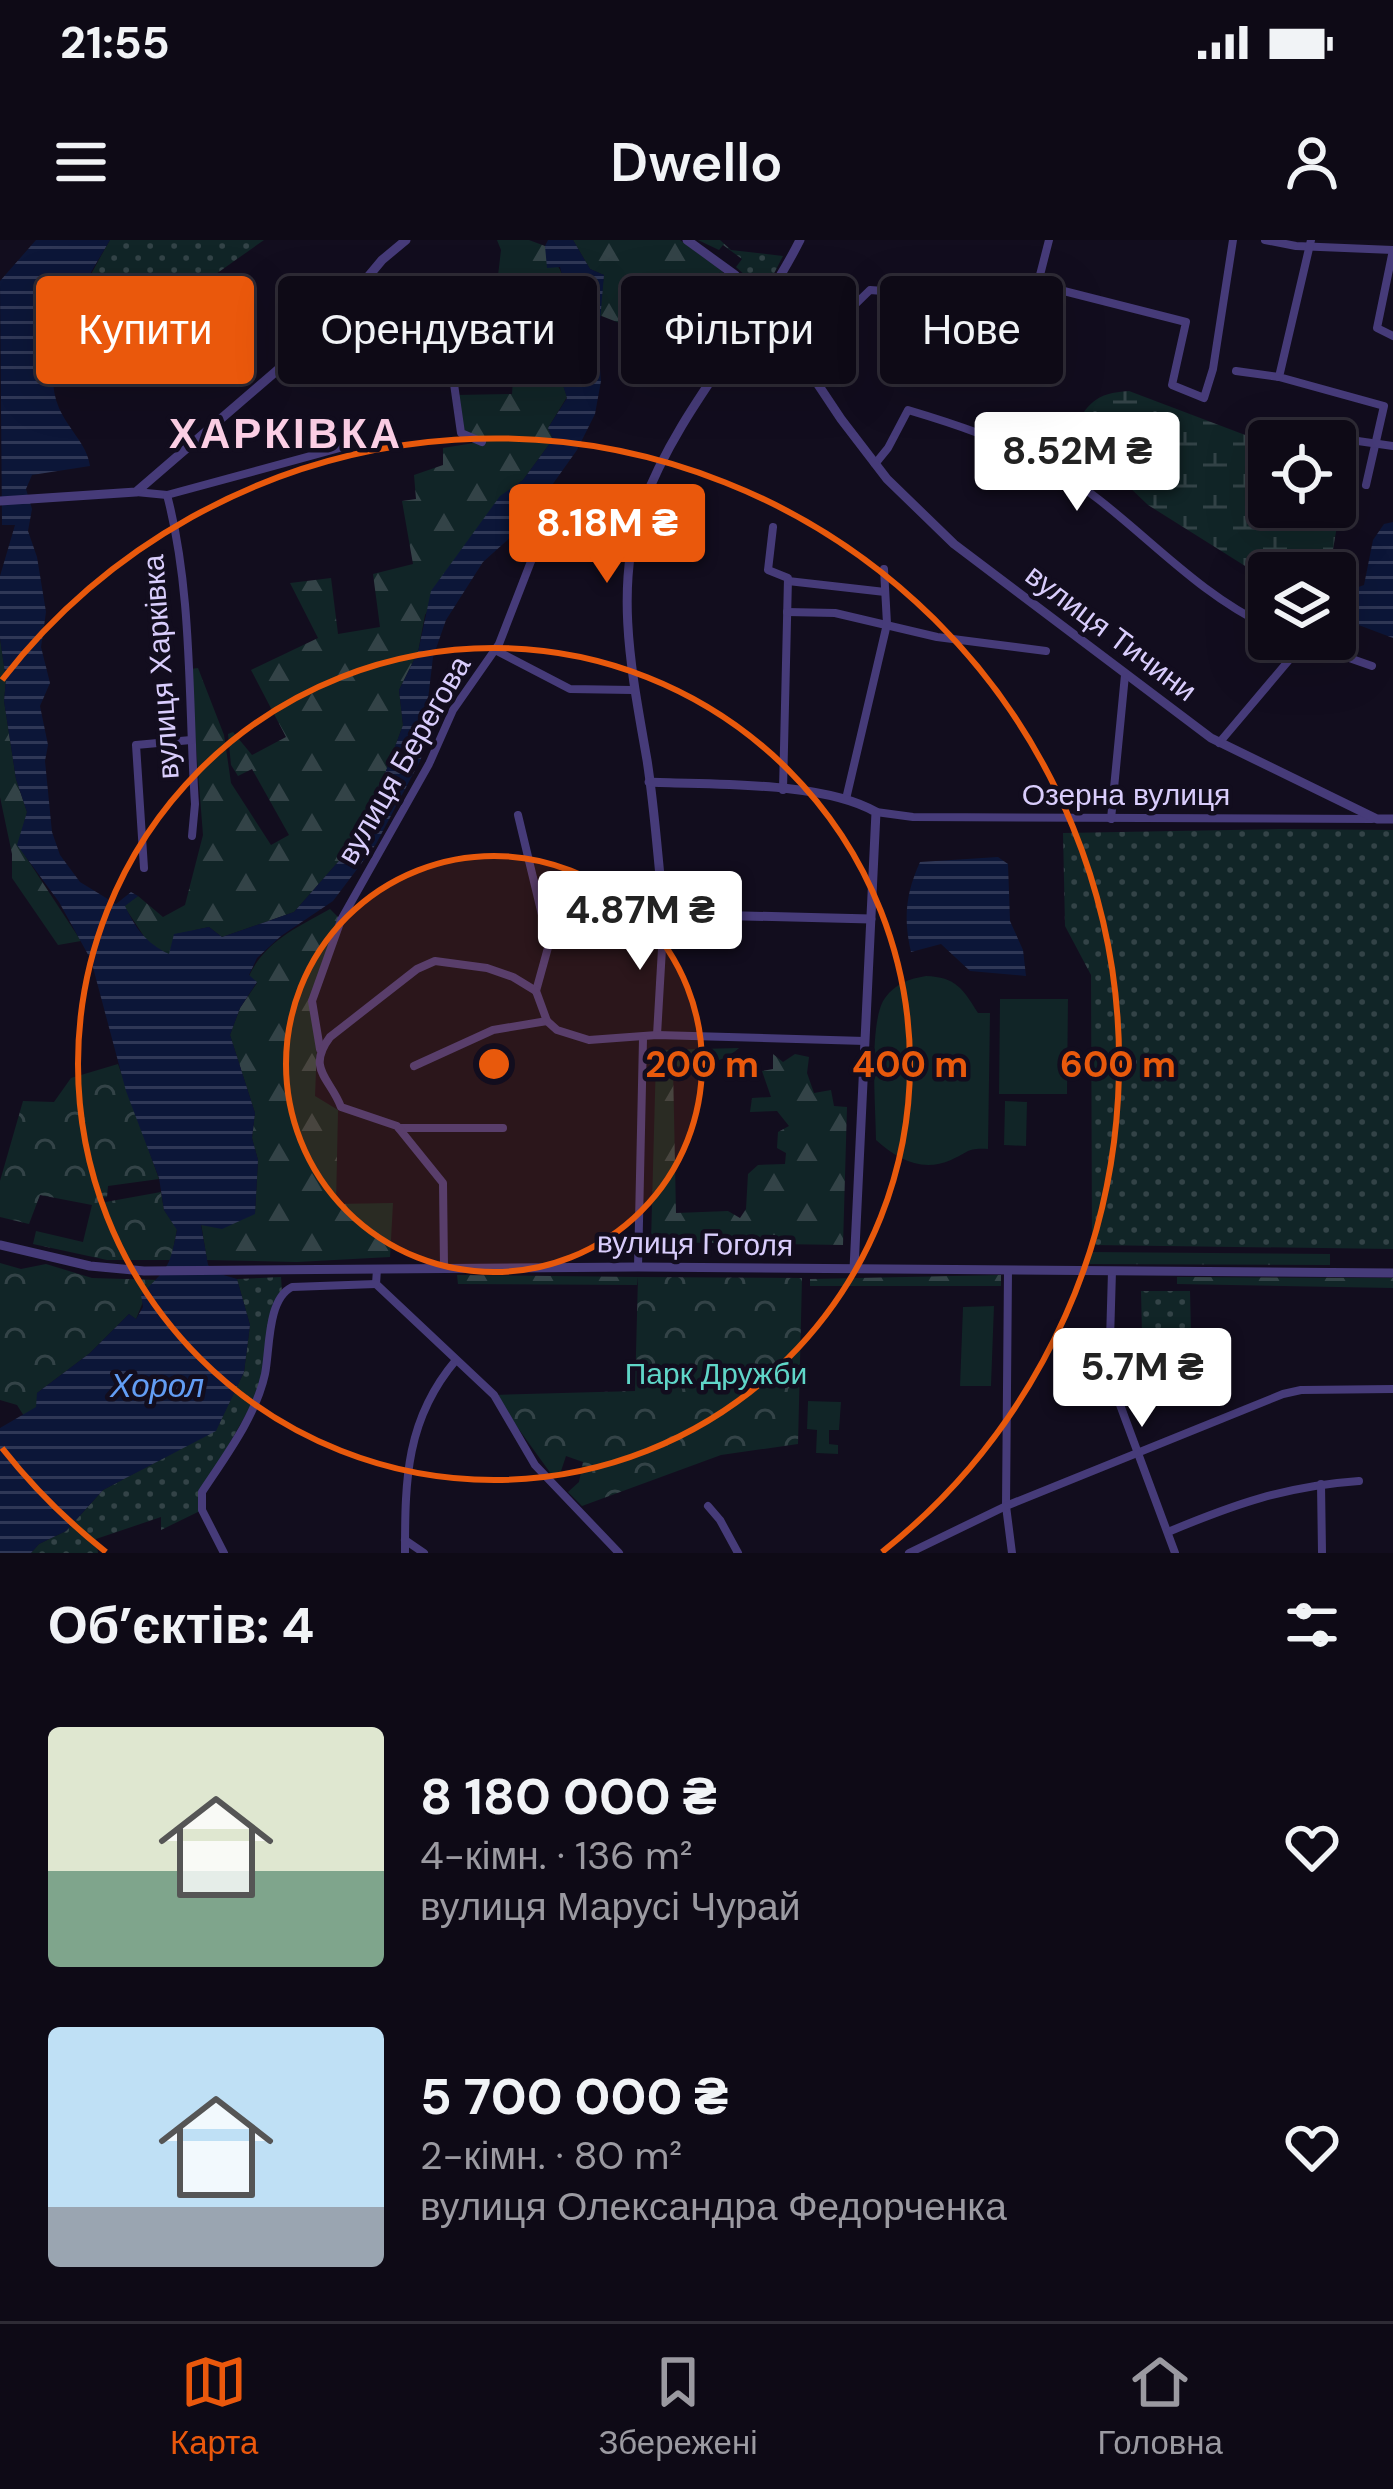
<!DOCTYPE html>
<html lang="uk">
<head>
<meta charset="utf-8">
<style>
	:root { --surface:#0e0a16; --page:#17131f; --text:#f1f3f6; --muted:#9b9aa1; --line:#2e2b35; --accent:#ea580c }
	body { margin:0; font-family:"DM Sans",sans-serif; background:var(--page); color:var(--text); height:100vh; display:flex; flex-direction:column; font-size:45px; white-space:nowrap }
	* { box-sizing:border-box; margin:0 }
	p { font-size:39px; color:var(--muted) }
	.icon { flex:none; width:66px; height:66px; fill:none; stroke:currentColor; stroke-width:2; stroke-linecap:round; stroke-linejoin:round }
	.map { position:relative; height:1313px; overflow:hidden }
	.panel { display:flex; flex-direction:column; background:var(--surface); flex:1 }
	.panel>* { flex:none }
	.top-card { position:absolute; left:36px; top:36px; width:1323px; height:108px; display:flex; gap:24px }
	.tools { position:absolute; left:1248px; top:180px; display:grid; gap:24px }
	.tools a { display:grid; place-items:center; width:108px; height:108px; border-radius:12px; background:var(--surface); box-shadow:0 12px 48px #0002,0 0 0 3px var(--line); font-size:60px }
	.price { position:absolute; translate:-50% -102px; padding:0 27px; border-radius:12px; background:#fff; color:#222; font-size:39px; line-height:78px; filter:drop-shadow(0 3px 6px #0008) }
	.price::after { content:''; position:absolute; left:50%; top:72px; width:36px; height:27px; margin-left:-18px; background:inherit; clip-path:polygon(0 0,100% 0,50% 100%) }
	.price.active { background:var(--accent); color:#fff }
	ul { padding:0; list-style:none }
	li { display:flex; align-items:center; gap:36px; height:300px; padding:0 48px }
	li span { display:grid; place-items:center; flex:none; width:336px; height:240px; border-radius:12px; color:#555 }
	li>.icon { margin-inline-start:auto }
	span .icon { width:144px; height:144px; fill:#fffc; stroke-width:1 }
	li b { font-size:51px }
	h2 { display:flex; justify-content:space-between; align-items:center; height:144px; padding:0 48px; font-size:51px }
	.tag { padding:0 42px; border-radius:12px; background:var(--surface); box-shadow:0 12px 48px #0002,0 0 0 3px var(--line); font-size:42px; line-height:108px }
	.tag.active { background:var(--accent); color:#fff }
	.status { display:flex; justify-content:space-between; align-items:center; height:84px; padding:0 60px; background:var(--surface); direction:ltr }
	.status svg { height:33px; fill:currentColor }
	header { display:flex; justify-content:space-between; align-items:center; height:156px; padding:0 48px; background:var(--surface); font-size:54px; font-weight:600 }
	.tab-bar { display:flex; justify-content:space-around; align-items:center; height:168px; border-top:3px solid var(--line); background:var(--surface); font-size:33px; color:var(--muted) }
	.tab-bar a { display:grid; justify-items:center; gap:6px }
	.tab-bar .active { color:var(--accent) }
	.map>svg:first-child { display:block }
	.grass { fill:url(#grass-dots) }
	.forest { fill:url(#forest-firs) }
	.wetland { fill:url(#wetland-marsh) }
	.park { fill:url(#park-crowns) }
	.pitch { fill:#112527 }
	.water { fill:url(#water-rules) }
	.lines { fill:none; stroke-linecap:round; stroke-linejoin:round }
	.minor { stroke:#463b79; stroke-width:8 }
	.tertiary { stroke:#463b79; stroke-width:9 }
	.ring { fill:none; stroke:#e8590c; stroke-width:6 }
	.labels { text-anchor:middle; stroke-width:9; stroke-linejoin:round; paint-order:stroke }
	.street-label { font-size:30px; fill:#d9cdfc; stroke:#120d1e }
	.park-label { font-size:30px; fill:#5fd6c8; stroke:#120d1e }
	.water-label { font-size:33px; font-style:italic; fill:#629df4; stroke:#120d1e }
	.district-label { font-size:42px; font-weight:bold; letter-spacing:3px; fill:#fccfe5; stroke:#120d1e }
	.centre { fill:#e8590c; stroke:#120d1e; stroke-width:6 }
	.ring-label { font-size:36px; text-anchor:middle; font-weight:bold; fill:#e8590c; stroke:#120d1e; stroke-width:9; stroke-linejoin:round; paint-order:stroke }
</style>
</head>
<body>
<div class="status"><b>21:55</b><svg viewBox="0 0 49 12"><path d="M0 12V9h3v3zM5 12V6h3v6zM10 12V3h3v9zM15 12V0h3v12zM26 1h20v11H26zM47 4h2v5h-2z"/></svg></div>
<header><svg class="icon" aria-label="menu" viewBox="0 0 24 24"><path d="M4 6h16M4 12h16M4 18h16"/></svg>Dwello<svg class="icon" aria-label="person" viewBox="0 0 24 24"><circle cx="12" cy="8" r="4"/><path d="M4 21q1-7 8-7t8 7"/></svg></header>
<div class="map">
<svg width="1393" height="1313" viewBox="0 0 1393 1313">
	<defs>
		<pattern id="grass-dots" width="8" height="8" patternUnits="userSpaceOnUse" patternTransform="scale(3)"><rect width="8" height="8" fill="#112527"/><path d="M2 2h.1M6 6h.1" fill="none" stroke="#334347" stroke-width="1.8" stroke-linecap="round"/></pattern>
		<pattern id="forest-firs" width="22" height="20" patternUnits="userSpaceOnUse" patternTransform="scale(3)"><rect width="22" height="20" fill="#112527"/><path d="M5 1l3.5 6h-7zM16 11l3.5 6h-7z" fill="#334347"/></pattern>
		<pattern id="wetland-marsh" width="20" height="14" patternUnits="userSpaceOnUse" patternTransform="scale(3)"><rect width="20" height="14" fill="#112527"/><path d="M1 5h8M5 5V1M11 12h8M15 12V8" fill="none" stroke="#334347"/></pattern>
		<pattern id="park-crowns" width="20" height="18" patternUnits="userSpaceOnUse" patternTransform="scale(3)"><rect width="20" height="18" fill="#112527"/><path d="M2 6a3 3 0 1 1 6 0M12 15a3 3 0 1 1 6 0" fill="none" stroke="#334347"/></pattern>
		<pattern id="water-rules" width="6" height="5" patternUnits="userSpaceOnUse" patternTransform="scale(3)"><rect width="6" height="5" fill="#0c1638"/><path d="M0 2.5h6" fill="none" stroke="#2f3756"/></pattern>
	</defs>
	<rect width="100%" height="100%" fill="#120d1e"/>
	<g class="grass">
		<path d="M110,0H264L182,58L118,79L78,109L52,144C62,90 83,47 110,0Z"/>
		<polygon points="698,0 720,0 731,10 783,16 766,49 758,47 736,27 742,19 723,5 719,10"/>
		<polygon points="721,30 749,65 738,83 700,69"/>
		<polygon points="1279,589 1393,590 1393,1009 1092,1005 1091,735 1065,686 1063,593"/>
		<polygon points="281,1037 282,1052 276,1066 262,1146 202,1252 202,1270 161,1290 161,1277 96,1299 98,1313 31,1313 39,1304 66,1291 103,1250 216,1190 244,1132 250,1085 237,1039"/>
		<polygon points="1141,1051 1190,1051 1192,1133 1123,1152 1119,1136 1121,1095 1142,1094"/>
	</g>
	<g class="forest">
		<path d="M497,0H529L545,6C549,18 557,22 561,32C572,58 573,78 564,103L574,115L563,145L567,157L548,188L553,199L523,240L500,257L425,375L418,412L399,450L403,485L386,531L345,614L294,672L222,697L209,687L195,690L170,715L149,704L124,666L138,656L163,677L185,665L203,595L190,429L198,428L224,495L231,543L271,605L289,595L252,529L238,536L231,525L228,494L233,492L252,515L286,497L251,430L318,398L290,343L331,338L338,394L380,387L373,334L413,324L402,261L416,259L414,235L443,225V208L480,202L461,193L455,155L512,154L517,84L498,36L501,10Z"/>
		<polygon points="573,0 680,0 721,30 700,69 666,60 669,49 658,44 649,53 638,46 622,84 599,75 604,35 590,29"/>
		<polygon points="0,398 6,440 4,461 16,539 27,572 18,605 81,701 58,705 12,638 12,614 0,557"/>
		<path d="M330,669L341,680L312,761L317,805L315,856L338,870L336,964L393,963L390,1017L297,1022L207,1020L201,983L222,988L255,973L258,920L252,898L255,873L230,795L240,768L257,743L249,736C265,701 298,687 330,669Z"/>
		<path d="M739,808C718,826 700,824 673,827L676,973L728,971L740,978L746,969L748,934L758,925L785,924L786,913L777,908L778,892L789,886L777,871L750,872L752,858L771,857L762,831L773,829V814L783,822L795,814L809,817L807,833L814,853L831,850L834,866L847,867L843,1005L651,1002L656,819L663,810Z"/>
		<polygon points="1089,1012 1330,1014 1330,1025 1088,1024"/>
		<polygon points="457,1035 638,1037 637,1045 458,1044"/>
		<polygon points="1001,1035 1001,1046 810,1046 810,1039"/>
		<polygon points="1177,1037 1393,1038 1393,1048 1177,1044"/>
	</g>
	<path class="wetland" d="M1129,151L1269,204V267H1335V239L1353,249L1337,286L1329,333H1269V341L1148,265L1124,242L1077,210L1072,192C1088,163 1095,153 1129,151Z"/>
	<g class="park">
		<polygon points="118,824 159,939 108,946 107,957 100,958 100,963 161,952 164,970 177,989 171,1020 107,1020 33,1004 36,991 83,1002 92,965 40,955 29,984 0,977 0,941 23,861 54,862 71,838"/>
		<polygon points="0,1023 21,1029 46,1024 92,1038 159,1040 149,1047 136,1079 129,1074 90,1113 37,1153 37,1167 24,1176 17,1165 0,1160"/>
		<polygon points="638,1037 802,1038 798,1204 721,1215 582,1266 568,1252 579,1242 583,1222 566,1216 561,1231 554,1238 494,1155 635,1151"/>
	</g>
	<g class="pitch">
		<path d="M926,736C956,737 963,749 978,773H990L988,909C965,908 970,912 951,920C922,933 897,919 876,900C876,870 868,781 885,758C896,743 909,739 926,736Z"/>
		<polygon points="1000,759 1068,759 1067,854 999,854"/>
		<polygon points="1005,861 1027,862 1026,906 1004,905"/>
		<polygon points="994,1066 991,1146 960,1146 963,1067"/>
		<polygon points="808,1161 841,1162 839,1190 829,1190 829,1204 838,1205 838,1214 816,1213 817,1190 807,1189"/>
	</g>
	<g class="water">
		<path d="M36,0H110C84,45 36,114 59,168C68,189 87,204 90,226L32,235L26,249L32,269L28,291L37,317L46,372L41,407L50,443L40,466L48,505L45,521L52,592L60,615L80,642L116,664L131,652L138,656L125,666C136,689 146,703 169,714L174,694L209,687L222,697L294,672L345,614L386,531L403,485L399,450L418,412L431,351L500,256L523,240L553,199L548,188L567,158L563,145L574,115L564,103L573,77L560,27L547,28L545,6L548,0H573L590,29L604,35L598,104L601,141L595,174L577,210L523,286L483,322L446,380L433,417L421,519L376,604L333,661L281,696L257,718L249,735L257,742L240,768L230,795L255,873L252,898L258,920L255,974L222,989L201,985L208,1025L220,1034L237,1039L250,1085L244,1132L216,1191L103,1250L66,1291L39,1304L31,1313H0V1188L36,1167L37,1153L90,1113L129,1074L136,1079L143,1067L141,1055C168,1026 169,1031 177,990L164,970L159,938L126,851L91,720L59,662L17,605L27,572L16,539L4,461L6,440L0,398V336L15,285H2L0,41Z"/>
		<polygon points="1393,282 1393,398 1340,378 1335,366 1345,352 1364,345 1373,300 1384,284"/>
		<path d="M998,617L1008,624L1010,681L1023,710L1026,736L970,731L941,704L911,712C903,678 906,653 920,622Z"/>
	</g>
	<g class="lines">
		<g class="minor">
			<polyline points="1049,0 1040,35 1048,47 1186,82 1172,145 1204,158 1213,129 1233,0"/>
			<polyline points="1265,0 1296,6 1393,10"/>
			<polyline points="1311,0 1279,137 1384,166 1366,245"/>
			<polyline points="1393,10 1377,88 1393,96"/>
			<polyline points="421,51 446,88 461,193 482,202"/>
			<polyline points="355,52 387,75 436,41"/>
			<polyline points="637,54 744,88"/>
			<polyline points="764,62 833,86 870,50 910,53 986,71"/>
			<polyline points="1236,131 1279,137"/>
			<polyline points="1330,197 1393,206"/>
			<path d="M875,224L888,208L908,170C955,184 1003,200 1046,224C1127,269 1182,346 1269,387"/>
			<polyline points="136,252 167,255 347,206"/>
			<path d="M167,255C193,353 188,463 195,564L192,596"/>
			<polyline points="773,287 768,330 788,338 783,550"/>
			<polyline points="788,341 885,352"/>
			<polyline points="787,372 835,373 937,397 1046,411"/>
			<polyline points="1295,399 1372,426"/>
			<polyline points="495,410 570,449 632,450"/>
			<polyline points="1219,503 1295,413 1300,401"/>
			<polyline points="846,559 887,384 884,329"/>
			<polyline points="876,572 913,577 1372,579"/>
			<polyline points="518,575 549,704 536,751"/>
			<polyline points="1111,579 1125,435"/>
			<polyline points="144,628 136,505 191,500"/>
			<polyline points="657,795 664,674"/>
			<polyline points="320,809 312,761 341,680 429,524 453,470 499,404 542,293 564,271 609,264 643,266"/>
			<polyline points="414,826 493,790 547,781"/>
			<polyline points="399,888 503,888"/>
			<path d="M444,1027L443,943L397,886L341,867C330,838 306,829 330,797L417,729L435,721L487,728L513,737L536,751L547,781L557,790L589,800L657,795L865,801"/>
			<polyline points="638,1027 643,799"/>
			<polyline points="377,1029 376,1044 494,1155 535,1225 619,1313"/>
			<polyline points="1008,1030 1006,1266 1012,1313"/>
			<polyline points="1112,1031 1109,1135 1175,1313"/>
			<polyline points="1321,1244 1322,1312"/>
			<polyline points="708,1266 720,1280 738,1313"/>
			<path d="M1168,1292C1235,1264 1286,1246 1359,1241"/>
			<polyline points="405,1300 424,1313"/>
			<path d="M224,1313L202,1270V1252C225,1217 256,1176 265,1134C270,1109 267,1059 292,1047L376,1044"/>
			<path d="M405,1313C405,1239 406,1179 456,1120"/>
			<polyline points="909,1313 1006,1266 1283,1154 1301,1150 1393,1149"/>
		</g>
		<g class="tertiary">
			<polyline points="687,0 735,35 763,62 841,179 887,239 954,304 1211,498 1377,579 1393,579"/>
			<path d="M800,0C754,91 678,169 642,267C613,347 633,439 647,520C655,571 658,623 664,674L871,679"/>
			<polyline points="0,261 136,252 281,127 332,80 382,20 406,0"/>
			<path d="M649,542C711,545 823,541 876,572L854,1029"/>
			<polyline points="0,1005 90,1026 144,1031 638,1027 1393,1033"/>
		</g>
	</g>
	<circle cx="494" cy="824" r="208" fill="#e8590c" fill-opacity=".12"/>
	<g class="ring">
		<circle cx="494" cy="824" r="208"/>
		<circle cx="494" cy="824" r="416"/>
		<path d="M106 1312A624 624 0 0 1 2 1208M2 440A624 624 0 1 1 882 1312"/>
	</g>
	<g class="labels">
		<g class="street-label">
			<text transform="translate(1111 393) rotate(37)" y="10">вулиця Тичини</text>
			<text transform="translate(161 427) rotate(-94)" y="10">вулиця Харківка</text>
			<text transform="translate(404 520) rotate(-60)" y="10">вулиця Берегова</text>
			<text x="1126" y="565">Озерна вулиця</text>
			<text transform="translate(695 1004) rotate(1)" y="10">вулиця Гоголя</text>
		</g>
		<g class="park-label">
			<text x="716" y="1144">Парк Дружби</text>
		</g>
		<g class="water-label">
			<text x="157" y="1157">Хорол</text>
		</g>
		<g class="district-label">
			<text x="286" y="208">ХАРКІВКА</text>
		</g>
	</g>
	<circle cx="494" cy="824" r="18" class="centre"/>
	<g class="ring-label">
		<text x="702" y="837">200 m</text>
		<text x="910" y="837">400 m</text>
		<text x="1118" y="837">600 m</text>
	</g>
</svg>
<div class="tools">
<a><svg class="icon" aria-label="locate" viewBox="0 0 24 24"><circle cx="12" cy="12" r="6"/><path d="M12 2v4M12 18v4M2 12h4M18 12h4"/></svg></a>
<a><svg class="icon" aria-label="layers" viewBox="0 0 24 24"><path d="M12 4l9 5-9 5-9-5zM3 14l9 5 9-5"/></svg></a>
</div>
<b class="price" style="left:1077px;top:274px">8.52M ₴</b>
<b class="price active" style="left:607px;top:346px">8.18M ₴</b>
<b class="price" style="left:640px;top:733px">4.87M ₴</b>
<b class="price" style="left:1142px;top:1190px">5.7M ₴</b>
<div class="top-card">
<a class="tag active">Купити</a>
<a class="tag">Орендувати</a>
<a class="tag">Фільтри</a>
<a class="tag">Нове</a>
</div>
</div>
<section class="panel">
<h2>Об’єктів: 4<svg class="icon" aria-label="filters" viewBox="0 0 24 24"><path d="M4 7h16M4 17h16"/><circle cx="9" cy="7" r="2"/><circle cx="15" cy="17" r="2"/></svg></h2>
<ul>
<li><span style="background:linear-gradient(#dfe7d0 60%,#7fa58c 0)"><svg class="icon" aria-label="home" viewBox="0 0 24 24"><path d="M3 11l9-7 9 7M6 9v11h12V9"/></svg></span><div><b>8 180 000 ₴</b><p>4-кімн. · 136 m²</p><p>вулиця Марусі Чурай</p></div><svg class="icon" aria-label="heart" viewBox="0 0 24 24"><path d="M12 20l-8-8c-3-5 5-10 8-4 3-6 11-1 8 4z"/></svg></li>
<li><span style="background:linear-gradient(#bfe0f5 75%,#9aa5b1 0)"><svg class="icon" aria-label="home" viewBox="0 0 24 24"><path d="M3 11l9-7 9 7M6 9v11h12V9"/></svg></span><div><b>5 700 000 ₴</b><p>2-кімн. · 80 m²</p><p>вулиця Олександра Федорченка</p></div><svg class="icon" aria-label="heart" viewBox="0 0 24 24"><path d="M12 20l-8-8c-3-5 5-10 8-4 3-6 11-1 8 4z"/></svg></li>
</ul>
</section>
<nav class="tab-bar">
<a class="active"><svg class="icon" aria-label="map" viewBox="0 0 24 24"><path d="M3 6l6-2 6 2 6-2v14l-6 2-6-2-6 2zM9 4v14M15 6v14"/></svg>Карта</a>
<a><svg class="icon" aria-label="saved" viewBox="0 0 24 24"><path d="M7 4h10v16l-5-4-5 4z"/></svg>Збережені</a>
<a><svg class="icon" aria-label="home" viewBox="0 0 24 24"><path d="M3 11l9-7 9 7M6 9v11h12V9"/></svg>Головна</a>
</nav>
</body>
</html>
